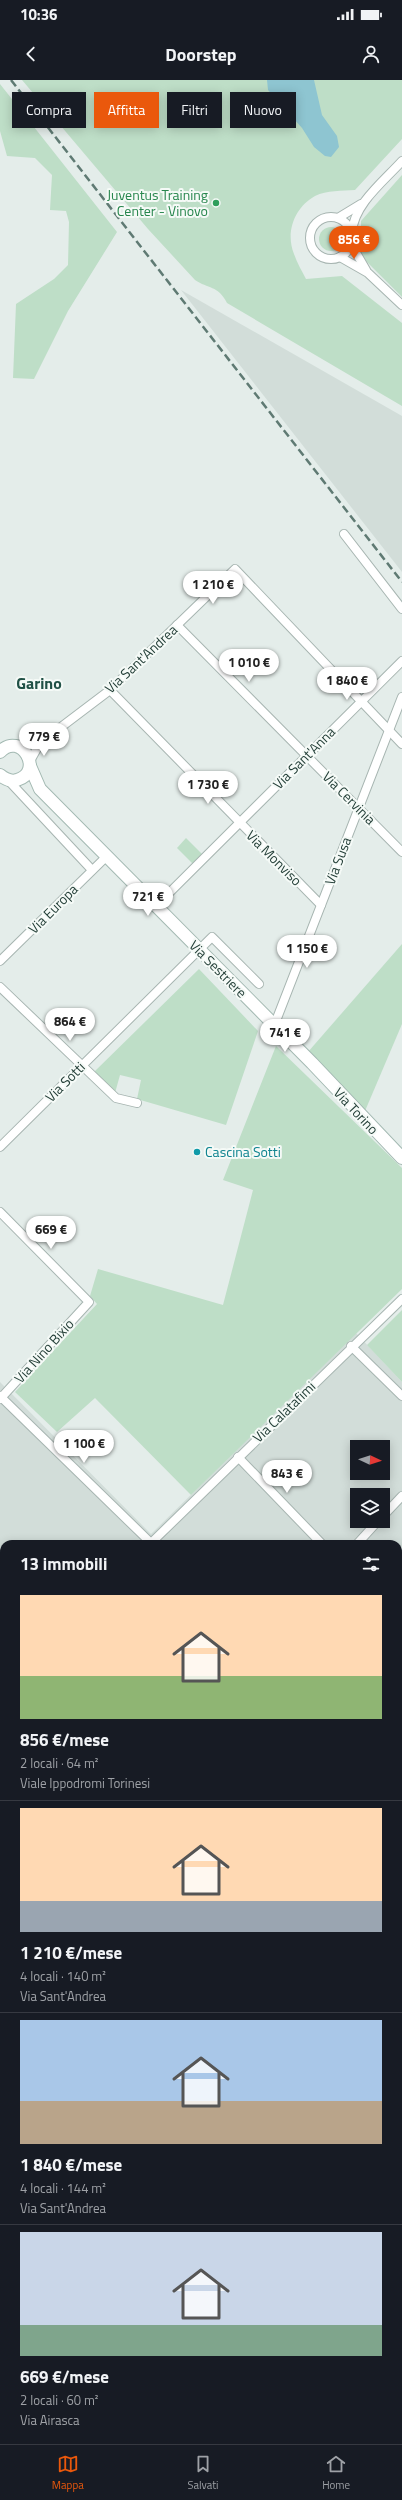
<!DOCTYPE html>
<html lang="it">
<head>
<meta charset="utf-8">
<style>
	:root { --surface:#171b24; --page:#242831; --text:#f1f3f6; --muted:#9ea1a6; --line:#363941; --accent:#ea580c }
	body { margin:0; font-family:"Titillium Web",sans-serif; background:var(--page); color:var(--text); height:100vh; display:flex; flex-direction:column; font-size:15px; white-space:nowrap }
	* { box-sizing:border-box; margin:0 }
	p { font-size:13px; color:var(--muted) }
	.icon { flex:none; width:22px; height:22px; fill:none; stroke:currentColor; stroke-width:2; stroke-linecap:round; stroke-linejoin:round }
	.map { position:relative; flex:1; overflow:hidden }
	.sheet { position:absolute; left:0px; top:1460px; width:402px; height:904px; display:flex; flex-direction:column; background:var(--surface); border-radius:12px 12px 0 0; box-shadow:0 2px 10px #0003 }
	.sheet>* { flex:none }
	.hud { position:absolute; left:12px; top:12px; width:378px; height:36px; display:flex; gap:8px }
	.needle { width:26px; rotate:94deg }
	.controls { position:absolute; left:350px; top:1360px; display:grid; gap:8px }
	.controls a { display:grid; place-items:center; width:40px; height:40px; border-radius:0px; background:var(--surface); box-shadow:0 2px 10px #0003; font-size:20px }
	.price { position:absolute; translate:-50% -34px; padding:0 9px; border-radius:14px; background:#fff; color:#222; font-size:13px; line-height:26px; filter:drop-shadow(0 1px 2px #0008) }
	.price::after { content:''; position:absolute; left:50%; top:24px; width:12px; height:9px; margin-left:-6px; background:inherit; clip-path:polygon(0 0,100% 0,50% 100%) }
	.price.selected { background:var(--accent); color:#fff }
	ul { padding:0; list-style:none }
	li { display:grid; align-content:center; gap:8px; height:212px; padding:0 20px }
	li+li { border-top:1px solid var(--line) }
	li span { display:grid; place-items:center; height:124px; border-radius:0px; color:#555 }
	li>.icon { margin-inline-start:auto }
	span .icon { width:72px; height:72px; fill:#fffc; stroke-width:1 }
	li b { font-size:17px }
	h2 { display:flex; justify-content:space-between; align-items:center; height:48px; padding:0 20px; font-size:17px }
	.pill { padding:0 14px; border-radius:0px; background:var(--surface); box-shadow:0 2px 10px #0003; font-size:14px; line-height:36px }
	.pill.selected { background:var(--accent); color:#fff }
	.status { display:flex; justify-content:space-between; align-items:center; height:28px; padding:0 20px; background:var(--surface); direction:ltr }
	.status svg { height:11px; fill:currentColor }
	header { display:flex; justify-content:space-between; align-items:center; height:52px; padding:0 20px; background:var(--surface); font-size:18px; font-weight:700 }
	.tab-bar { display:flex; justify-content:space-around; align-items:center; height:56px; border-top:1px solid var(--line); background:var(--surface); font-size:11px; color:var(--muted) }
	.tab-bar a { display:grid; justify-items:center; gap:2px }
	.tab-bar .selected { color:var(--accent) }
	.map>svg:first-child { display:block }
	.built { fill:#d2ddd9; fill-rule:evenodd }
	.green { fill:#bedec7 }
	.water { fill:#8ec5d1 }
	.lines { fill:none; stroke-linecap:round; stroke-linejoin:round }
	.street-casing { stroke:#a7b5b1; stroke-width:10 }
	.secondary-casing { stroke:#a3b9b2; stroke-width:14 }
	.street { stroke:#fff; stroke-width:8 }
	.secondary { stroke:#fff; stroke-width:12 }
	.rail { stroke:#5f7a73; stroke-width:2.5; stroke-dasharray:8 4; stroke-linecap:butt }
	.leisure-dot { fill:#2e9e5b; stroke:#f5faf7; stroke-width:1.5 }
	.culture-dot { fill:#0f9aa8; stroke:#f5faf7; stroke-width:1.5 }
	.labels { text-anchor:middle; stroke-width:4; stroke-linejoin:round; paint-order:stroke }
	.leisure-label { font-size:14px; fill:#27864d; stroke:#f5faf7; text-anchor:end }
	.street-label { font-size:14px; fill:#243f38; stroke:#f5faf7 }
	.culture-label { font-size:14px; fill:#0d838f; stroke:#f5faf7; text-anchor:start }
	.quarter-label { font-size:16px; font-weight:bold; fill:#205146; stroke:#f5faf7 }
</style>
</head>
<body>
<div class="status"><b>10:36</b><svg viewBox="0 0 49 12"><path d="M0 12V9h3v3zM5 12V6h3v6zM10 12V3h3v9zM15 12V0h3v12zM26 1h20v11H26zM47 4h2v5h-2z"/></svg></div>
<header><svg class="icon" aria-label="back" viewBox="0 0 24 24"><path d="M15 5l-7 7 7 7"/></svg>Doorstep<svg class="icon" aria-label="person" viewBox="0 0 24 24"><circle cx="12" cy="8" r="4"/><path d="M4 21q1-7 8-7t8 7"/></svg></header>
<div class="map">
<svg width="402" height="2364" viewBox="0 0 402 2364">
	<rect width="100%" height="100%" fill="#e4edea"/>
	<g class="built">
		<polygon points="181,210 402,336 402,492"/>
		<path d="M356,1253L402,1302V2364H0V1302L151,1454ZM357,1367H383V1393H357ZM357,1415H383V1441H357ZM4,1464H398V2360H4Z"/>
	</g>
	<g class="green">
		<path d="M22,0H402V59L355,110C342,111 327,110 315,116C295,127 285,152 294,174C297,183 302,191 306,199L342,196L402,243V326L227,223C218,205 208,209 195,200L148,149Z"/>
		<polygon points="0,4 117,152 68,231 34,299 13,298 16,224 54,199 68,185 69,142 66,131 50,130 52,95 35,78 7,76 0,51"/>
		<polygon points="402,95 402,217 361,176 361,141"/>
		<circle cx="331" cy="159" r="12"/>
		<polygon points="186,758 203,775 193,784 177,768"/>
		<polygon points="402,864 402,944 365,1031 308,972"/>
		<polygon points="199,889 258,951 226,1045 137,1019 141,1000 120,995 115,1013 94,992"/>
		<polygon points="276,966 402,1088 402,1209 191,1415 95,1318 57,1352 15,1312 97,1224 90,1216 98,1189 223,1225 253,1110 223,1100"/>
		<polygon points="402,1230 402,1302 367,1265"/>
	</g>
	<polygon class="water" points="267,0 314,0 322,35 337,56 339,67 331,77 325,76 314,67 302,48 268,10"/>
	<g class="lines">
		<g class="street-casing">
			<g id="street">
				<circle cx="331" cy="158" r="21"/>
				<polyline points="338,138 361,124"/>
				<path d="M352,152C354,124 384,101 402,81"/>
				<polyline points="353,161 355,171 366,190"/>
				<polyline points="340,177 368,193 402,225"/>
				<polyline points="344,454 402,529"/>
				<polyline points="177,545 402,772"/>
				<polyline points="110,610 321,825"/>
				<polyline points="15,665 40,663"/>
				<polyline points="30,681 40,663 110,610 235,489 402,664"/>
				<polyline points="8,700 92,790"/>
				<polyline points="155,827 402,581"/>
				<polyline points="0,881 106,777"/>
				<polyline points="0,907 116,1018 137,1023"/>
				<polyline points="274,946 402,617"/>
				<polyline points="0,1067 212,857 259,904"/>
				<polyline points="0,1132 89,1222 0,1319"/>
				<polyline points="351,1266 402,1316"/>
				<polyline points="0,1316 152,1464"/>
				<polyline points="238,1377 322,1464"/>
				<polyline points="383,1436 402,1416"/>
				<polyline points="150,1464 402,1219"/>
				<polyline points="357,1464 378,1441"/>
				<polyline points="398,1523 402,1526"/>
				<polyline points="0,1543 4,1547"/>
				<polyline points="0,1615 4,1611"/>
				<polyline points="398,1647 402,1643"/>
				<polyline points="398,1678 402,1681"/>
				<polyline points="0,1767 4,1771"/>
				<polyline points="0,1860 4,1856"/>
				<polyline points="398,1879 402,1882"/>
				<polyline points="398,1899 402,1894"/>
				<polyline points="0,1992 4,1995"/>
				<polyline points="398,2079 402,2083"/>
				<polyline points="398,2125 402,2120"/>
				<polyline points="0,2127 4,2122"/>
				<polyline points="398,2193 402,2195"/>
				<polyline points="0,2208 4,2208"/>
				<polyline points="398,2357 402,2352"/>
				<polyline points="53,2364 56,2360"/>
				<polyline points="219,2364 222,2360"/>
				<polyline points="393,2364 396,2360"/>
			</g>
		</g>
		<g class="secondary-casing">
			<g id="secondary">
				<path d="M0,672C21,650 45,692 17,700C11,702 5,699 0,695"/>
				<polyline points="30,686 40,709 312,983 402,1078"/>
			</g>
		</g>
		<use href="#street" class="street"/>
		<use href="#secondary" class="secondary"/>
		<polyline class="rail" points="11,0 402,502"/>
	</g>
	<circle class="leisure-dot" cx="216" cy="123" r="4"/>
	<circle class="culture-dot" cx="197" cy="1072" r="4"/>
	<g class="labels">
		<g class="leisure-label">
			<text x="208" y="120">Juventus Training<tspan x="208" dy="16">Center - Vinovo</tspan></text>
		</g>
		<g class="street-label">
			<text transform="translate(141 579) rotate(-43)" y="5">Via Sant'Andrea</text>
			<text transform="translate(304 678) rotate(-45)" y="5">Via Sant'Anna</text>
			<text transform="translate(349 718) rotate(45)" y="5">Via Cervinia</text>
			<text transform="translate(274 778) rotate(45)" y="5">Via Monviso</text>
			<text transform="translate(338 781) rotate(-69)" y="5">Via Susa</text>
			<text transform="translate(53 829) rotate(-45)" y="5">Via Europa</text>
			<text transform="translate(218 889) rotate(45)" y="5">Via Sestriere</text>
			<text transform="translate(65 1002) rotate(-45)" y="5">Via Sotti</text>
			<text transform="translate(356 1031) rotate(47)" y="5">Via Torino</text>
			<text transform="translate(44 1271) rotate(-48)" y="5">Via Nino Bixio</text>
			<text transform="translate(284 1332) rotate(-44)" y="5">Via Calatafimi</text>
		</g>
		<g class="culture-label">
			<text x="205" y="1077">Cascina Sotti</text>
		</g>
		<g class="quarter-label">
			<text x="39" y="609">Garino</text>
		</g>
	</g>
</svg>
<div class="controls">
<a><svg class="needle" viewBox="-14 -14 28 28"><path d="M0-13l5 13h-10z" fill="#e53935"/><path d="M0 13l5-13h-10z" fill="#9ea1a6"/></svg></a>
<a><svg class="icon" aria-label="layers" viewBox="0 0 24 24"><path d="M12 4l9 5-9 5-9-5zM3 14l9 5 9-5"/></svg></a>
</div>
<b class="price selected" style="left:354px;top:180px">856 €</b>
<b class="price" style="left:213px;top:525px">1 210 €</b>
<b class="price" style="left:249px;top:603px">1 010 €</b>
<b class="price" style="left:347px;top:621px">1 840 €</b>
<b class="price" style="left:44px;top:677px">779 €</b>
<b class="price" style="left:208px;top:725px">1 730 €</b>
<b class="price" style="left:148px;top:837px">721 €</b>
<b class="price" style="left:307px;top:889px">1 150 €</b>
<b class="price" style="left:70px;top:962px">864 €</b>
<b class="price" style="left:285px;top:973px">741 €</b>
<b class="price" style="left:51px;top:1170px">669 €</b>
<b class="price" style="left:84px;top:1384px">1 100 €</b>
<b class="price" style="left:287px;top:1414px">843 €</b>
<div class="hud">
<a class="pill">Compra</a>
<a class="pill selected">Affitta</a>
<a class="pill">Filtri</a>
<a class="pill">Nuovo</a>
</div>
<section class="sheet">
<h2>13 immobili<svg class="icon" aria-label="filters" viewBox="0 0 24 24"><path d="M4 7h16M4 17h16"/><circle cx="9" cy="7" r="2"/><circle cx="15" cy="17" r="2"/></svg></h2>
<ul>
<li><span style="background:linear-gradient(#ffd9b3 65%,#8fb573 0)"><svg class="icon" aria-label="home" viewBox="0 0 24 24"><path d="M3 11l9-7 9 7M6 9v11h12V9"/></svg></span><div><b>856 €/mese</b><p>2 locali · 64 m²</p><p>Viale Ippodromi Torinesi</p></div></li>
<li><span style="background:linear-gradient(#ffd9b3 75%,#9aa5b1 0)"><svg class="icon" aria-label="home" viewBox="0 0 24 24"><path d="M3 11l9-7 9 7M6 9v11h12V9"/></svg></span><div><b>1 210 €/mese</b><p>4 locali · 140 m²</p><p>Via Sant'Andrea</p></div></li>
<li><span style="background:linear-gradient(#a9c7e8 65%,#b9a48a 0)"><svg class="icon" aria-label="home" viewBox="0 0 24 24"><path d="M3 11l9-7 9 7M6 9v11h12V9"/></svg></span><div><b>1 840 €/mese</b><p>4 locali · 144 m²</p><p>Via Sant'Andrea</p></div></li>
<li><span style="background:linear-gradient(#c9d6e8 75%,#7fa58c 0)"><svg class="icon" aria-label="home" viewBox="0 0 24 24"><path d="M3 11l9-7 9 7M6 9v11h12V9"/></svg></span><div><b>669 €/mese</b><p>2 locali · 60 m²</p><p>Via Airasca</p></div></li>
</ul>
</section>
</div>
<nav class="tab-bar">
<a class="selected"><svg class="icon" aria-label="map" viewBox="0 0 24 24"><path d="M3 6l6-2 6 2 6-2v14l-6 2-6-2-6 2zM9 4v14M15 6v14"/></svg>Mappa</a>
<a><svg class="icon" aria-label="saved" viewBox="0 0 24 24"><path d="M7 4h10v16l-5-4-5 4z"/></svg>Salvati</a>
<a><svg class="icon" aria-label="home" viewBox="0 0 24 24"><path d="M3 11l9-7 9 7M6 9v11h12V9"/></svg>Home</a>
</nav>
</body>
</html>
